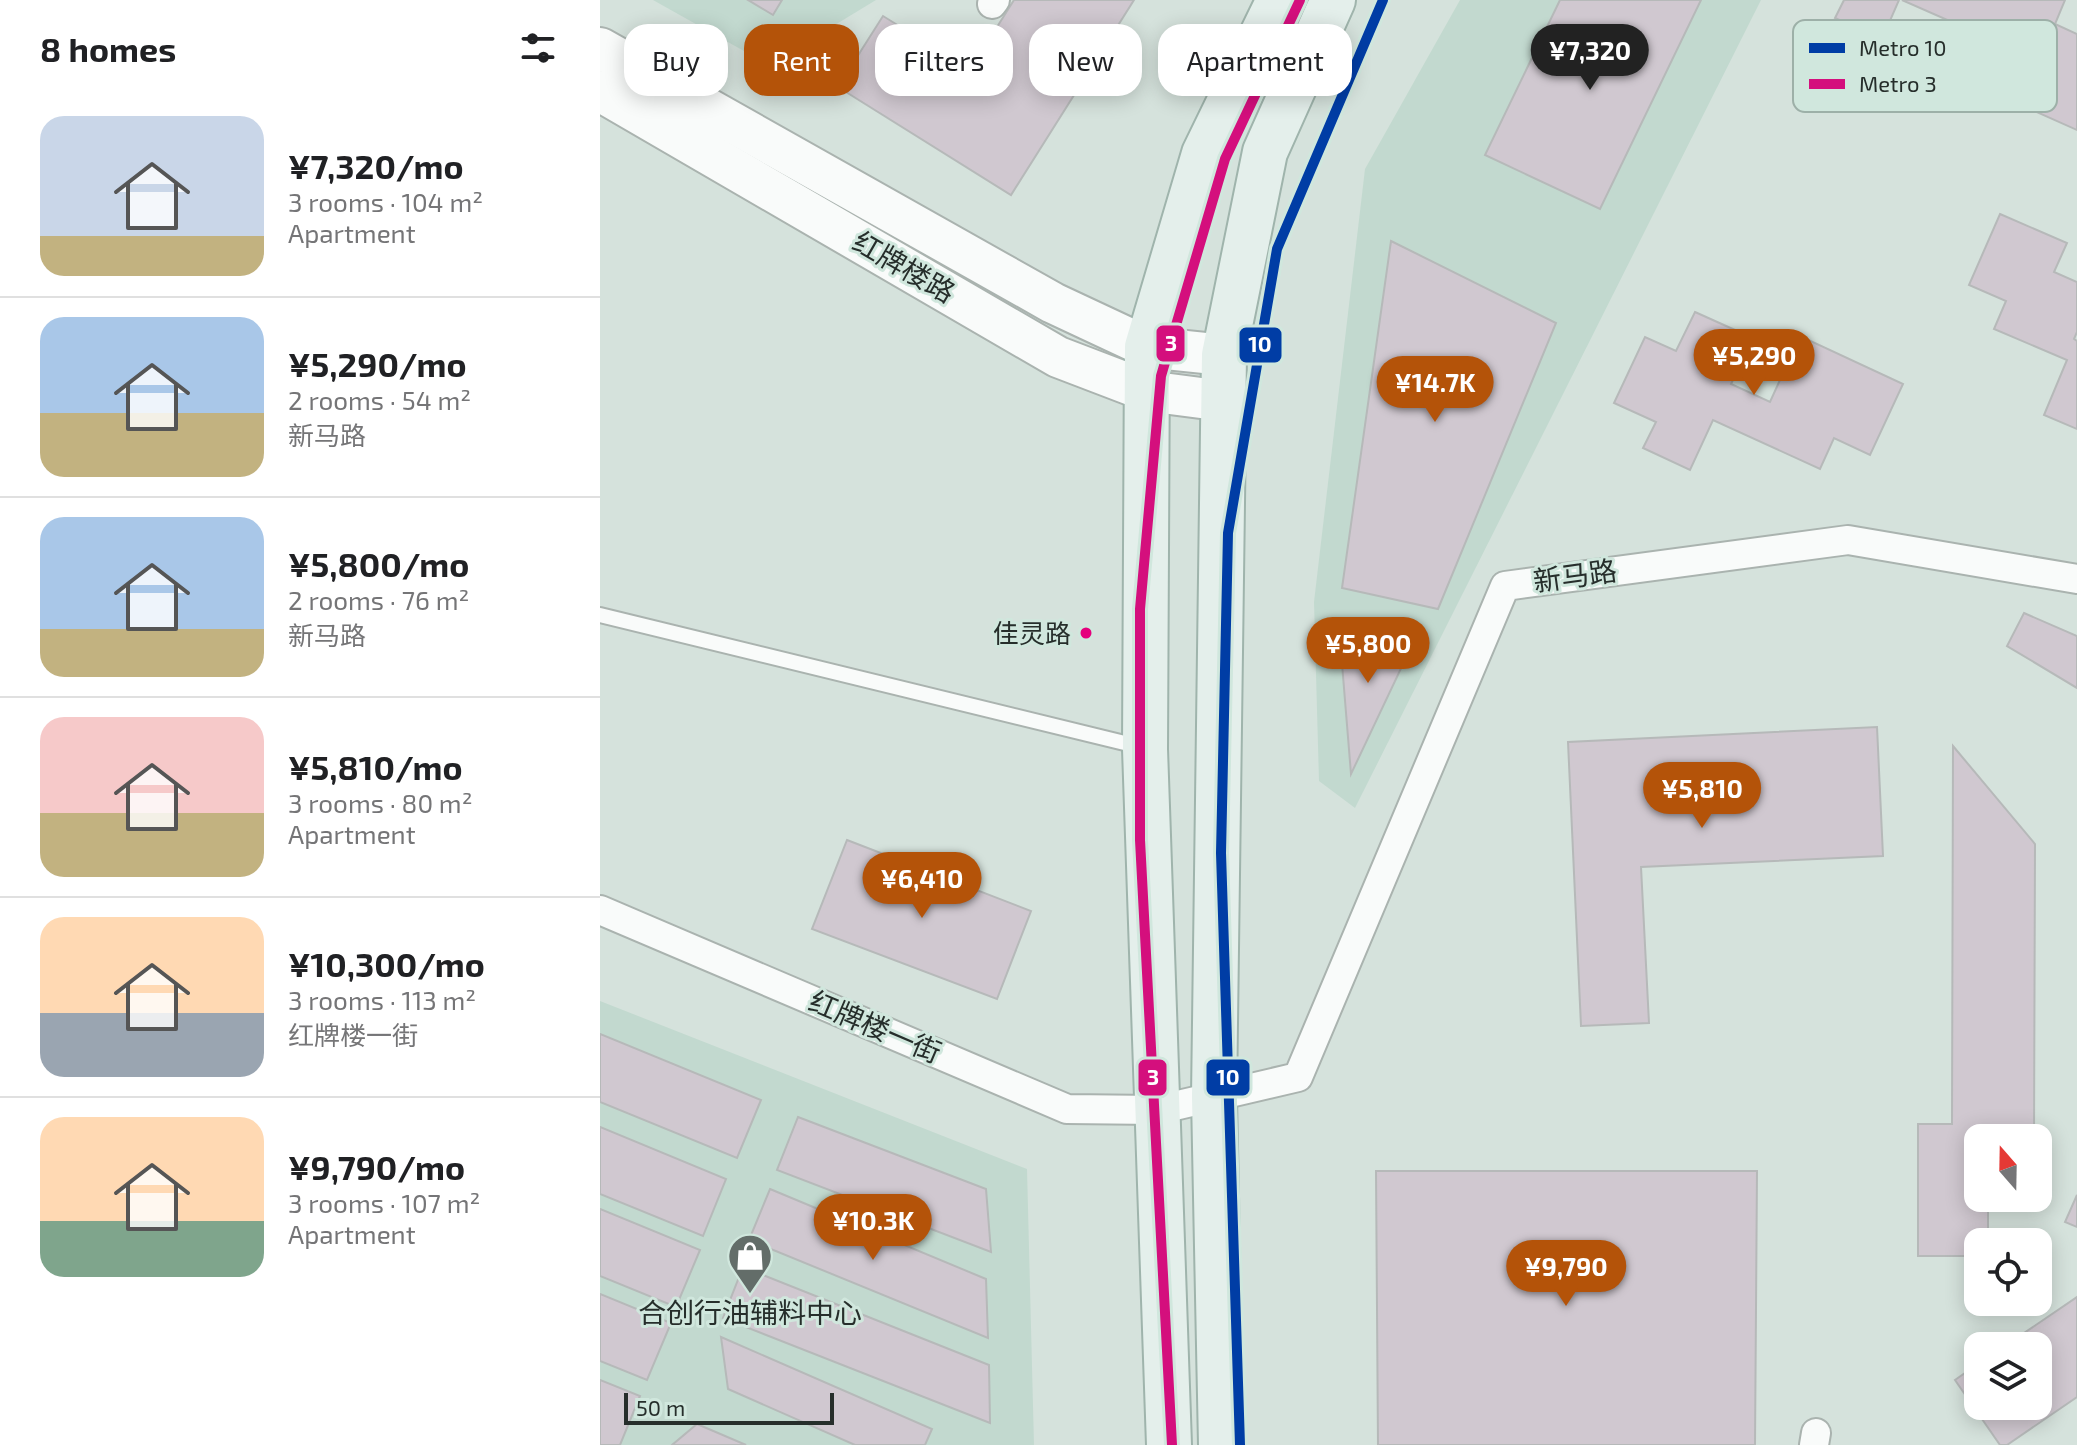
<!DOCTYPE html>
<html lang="en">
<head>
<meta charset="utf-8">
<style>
	:root { --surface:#fff; --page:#f6f6f6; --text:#202124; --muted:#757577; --line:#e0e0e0; --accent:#b45309 }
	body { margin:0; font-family:"Exo 2","Noto Sans SC",sans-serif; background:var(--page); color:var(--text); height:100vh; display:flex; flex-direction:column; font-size:30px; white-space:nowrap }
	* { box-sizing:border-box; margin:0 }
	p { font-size:26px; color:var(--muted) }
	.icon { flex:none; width:44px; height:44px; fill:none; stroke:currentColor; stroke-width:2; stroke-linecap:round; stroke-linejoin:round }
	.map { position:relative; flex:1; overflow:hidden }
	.details { display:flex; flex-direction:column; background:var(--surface); width:600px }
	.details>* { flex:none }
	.hud { position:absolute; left:24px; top:24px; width:760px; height:72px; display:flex; gap:16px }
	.needle { width:52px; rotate:340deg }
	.buttons { position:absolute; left:1364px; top:1124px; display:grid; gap:16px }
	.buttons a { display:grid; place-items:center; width:88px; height:88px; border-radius:16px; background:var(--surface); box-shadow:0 4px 20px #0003; font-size:40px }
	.scale { position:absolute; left:24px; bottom:20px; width:210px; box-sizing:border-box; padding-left:8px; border:4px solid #262e2b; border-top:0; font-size:22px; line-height:28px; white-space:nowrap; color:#262e2b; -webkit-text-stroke:6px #d0e7dd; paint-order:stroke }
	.price { position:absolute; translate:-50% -68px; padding:0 18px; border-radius:28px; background:var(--accent); color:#fff; font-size:26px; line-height:52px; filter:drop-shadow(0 2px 4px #0008) }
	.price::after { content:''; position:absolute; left:50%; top:48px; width:24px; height:18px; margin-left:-12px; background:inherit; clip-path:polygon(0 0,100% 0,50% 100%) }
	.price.on { background:#222; color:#fff }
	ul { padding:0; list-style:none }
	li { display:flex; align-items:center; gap:24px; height:200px; padding:0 40px }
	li+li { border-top:2px solid var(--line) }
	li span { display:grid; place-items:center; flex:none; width:224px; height:160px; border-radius:24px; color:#555 }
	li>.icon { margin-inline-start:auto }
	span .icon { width:96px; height:96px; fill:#fffc; stroke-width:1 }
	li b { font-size:34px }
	h2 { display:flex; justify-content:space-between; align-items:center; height:96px; padding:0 40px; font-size:34px }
	.chip { padding:0 28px; border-radius:24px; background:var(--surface); box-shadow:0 4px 20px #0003; font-size:28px; line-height:72px }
	.chip.on { background:var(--accent); color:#fff }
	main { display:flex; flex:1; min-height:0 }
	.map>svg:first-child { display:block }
	.built { fill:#c2d9cf }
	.building { fill:#d0c8d0; stroke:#b6b9b9; stroke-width:2 }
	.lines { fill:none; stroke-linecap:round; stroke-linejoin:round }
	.lane-casing { stroke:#aab3af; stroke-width:18 }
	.street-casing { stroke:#aab3af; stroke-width:32 }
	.secondary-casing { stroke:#aab3af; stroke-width:44 }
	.primary-casing { stroke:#9fb4ac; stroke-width:48 }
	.lane { stroke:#f9fbfa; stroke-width:14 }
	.street { stroke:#f9fbfa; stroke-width:28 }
	.secondary { stroke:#f9fbfa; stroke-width:40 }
	.primary { stroke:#e4efeb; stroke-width:44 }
	.metro-1-casing { stroke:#d0e7dd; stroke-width:16 }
	.metro-2-casing { stroke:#d0e7dd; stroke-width:16 }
	.metro-1 { stroke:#003da5; stroke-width:10 }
	.metro-2 { stroke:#d40f7d; stroke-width:10 }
	.bus-dot { fill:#e5007d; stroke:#d0e7dd; stroke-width:3 }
	.labels { text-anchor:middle; stroke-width:6; stroke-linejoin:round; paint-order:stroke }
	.bus-label { font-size:26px; fill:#262e2b; stroke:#d0e7dd; text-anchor:end }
	.street-label { font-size:28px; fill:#262e2b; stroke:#d0e7dd }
	.poi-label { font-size:28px; fill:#262e2b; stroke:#d0e7dd }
	.key { fill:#d0e7dd; stroke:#9db0a8; stroke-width:2 }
	.key-label { font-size:22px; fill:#262e2b }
	.line-badge { stroke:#d0e7dd; stroke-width:3 }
	.badge-label { font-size:22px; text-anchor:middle; font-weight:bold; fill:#fff }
</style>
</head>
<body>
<main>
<section class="details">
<h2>8 homes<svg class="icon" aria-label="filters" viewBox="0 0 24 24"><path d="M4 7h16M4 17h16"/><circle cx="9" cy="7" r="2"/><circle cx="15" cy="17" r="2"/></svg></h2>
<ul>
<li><span style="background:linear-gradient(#c9d6e8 75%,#c2b280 0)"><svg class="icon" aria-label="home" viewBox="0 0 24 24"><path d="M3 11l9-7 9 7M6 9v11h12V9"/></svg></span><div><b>¥7,320/mo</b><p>3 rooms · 104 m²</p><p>Apartment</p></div></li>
<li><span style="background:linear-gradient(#a9c7e8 60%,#c2b280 0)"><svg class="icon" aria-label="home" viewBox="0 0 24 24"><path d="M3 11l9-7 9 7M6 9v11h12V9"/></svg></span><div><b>¥5,290/mo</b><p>2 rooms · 54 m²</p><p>新马路</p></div></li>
<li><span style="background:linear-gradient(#a9c7e8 70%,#c2b280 0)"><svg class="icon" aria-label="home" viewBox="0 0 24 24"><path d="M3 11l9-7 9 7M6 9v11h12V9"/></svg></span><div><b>¥5,800/mo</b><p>2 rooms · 76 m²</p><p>新马路</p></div></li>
<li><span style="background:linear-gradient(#f6c9c9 60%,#c2b280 0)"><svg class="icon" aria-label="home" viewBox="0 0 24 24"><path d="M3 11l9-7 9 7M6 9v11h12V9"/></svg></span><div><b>¥5,810/mo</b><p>3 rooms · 80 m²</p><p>Apartment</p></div></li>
<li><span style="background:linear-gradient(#ffd9b3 60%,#9aa5b1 0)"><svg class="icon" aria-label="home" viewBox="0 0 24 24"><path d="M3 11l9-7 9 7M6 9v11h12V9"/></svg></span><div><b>¥10,300/mo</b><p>3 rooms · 113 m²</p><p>红牌楼一街</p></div></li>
<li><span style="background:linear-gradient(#ffd9b3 65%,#7fa58c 0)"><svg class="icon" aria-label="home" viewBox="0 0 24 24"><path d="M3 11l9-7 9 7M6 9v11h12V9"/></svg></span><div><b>¥9,790/mo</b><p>3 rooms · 107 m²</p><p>Apartment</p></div></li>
</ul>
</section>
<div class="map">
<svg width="1477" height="1445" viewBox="0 0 1477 1445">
	<rect width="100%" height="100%" fill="#d5e2dc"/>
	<g class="built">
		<polygon points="53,0 276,0 169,65"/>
		<polygon points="860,0 1161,0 755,808 719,781 714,602 765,169"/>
		<polygon points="0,1001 427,1169 434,1445 0,1445"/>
	</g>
	<g class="building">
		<polygon points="148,0 182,0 173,15"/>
		<polygon points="414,0 534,0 411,195 238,87 283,16 370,70"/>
		<polygon points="960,0 1101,0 1000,209 885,155"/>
		<polygon points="1244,0 1299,0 1282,39 1235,18"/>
		<polygon points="1302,0 1465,0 1455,24 1477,34 1477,130 1432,110 1452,66"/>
		<polygon points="1400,214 1467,243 1454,272 1477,282 1477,332 1474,339 1477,341 1477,429 1444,415 1467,360 1394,329 1406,301 1369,285"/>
		<polygon points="791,241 956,323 838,609 742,588"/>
		<polygon points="1095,312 1153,338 1131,384 1170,402 1200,336 1303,384 1270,455 1234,438 1220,469 1113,420 1090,470 1043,448 1056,422 1014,403 1045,337 1076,351"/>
		<polygon points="1424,613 1477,636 1477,688 1407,646"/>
		<polygon points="740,639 814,641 751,774"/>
		<polygon points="1277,727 1283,856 1041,867 1049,1023 981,1026 968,742"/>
		<polygon points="1353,746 1435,844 1434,1138 1378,1138 1378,1198 1388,1198 1388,1242 1378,1242 1378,1256 1318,1256 1318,1124 1352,1124"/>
		<polygon points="247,840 431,911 397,999 212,929"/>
		<polygon points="0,1034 161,1100 137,1158 0,1102"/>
		<polygon points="198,1117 386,1189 391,1252 177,1170"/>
		<polygon points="0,1127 126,1179 103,1236 0,1194"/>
		<polygon points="776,1171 1157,1171 1155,1445 778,1445"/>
		<polygon points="170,1189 386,1279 388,1338 149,1240"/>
		<polygon points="1477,1195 1477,1227 1465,1222"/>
		<polygon points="0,1209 100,1250 76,1307 0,1276"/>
		<polygon points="143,1267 389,1365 390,1423 123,1318"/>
		<polygon points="0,1294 71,1323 47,1380 0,1361"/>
		<polygon points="1477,1297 1477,1397 1407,1445 1400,1445 1355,1380 1378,1364 1378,1406 1438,1406 1438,1346 1405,1346"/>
		<polygon points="121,1337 332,1429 325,1445 255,1445 128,1389"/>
		<polygon points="0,1380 40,1396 20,1445 0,1445"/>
		<polygon points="97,1424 146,1445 72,1445"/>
	</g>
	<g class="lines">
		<g class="lane-casing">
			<polyline id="lane" points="0,615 541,747"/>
		</g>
		<g class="street-casing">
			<g id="street">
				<polyline points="392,4 395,0"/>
				<polyline points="0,910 467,1109 557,1110 698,1077 905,586 1248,540 1477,579"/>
				<polyline points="1214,1445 1216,1433"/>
			</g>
		</g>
		<g class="secondary-casing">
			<g id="secondary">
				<polyline points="0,48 453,303 547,347 624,355"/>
				<polyline points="0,91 458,357 547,391 624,401"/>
			</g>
		</g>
		<g class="primary-casing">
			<g id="primary">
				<polyline points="569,1445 545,749 547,347 604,154 679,0"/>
				<polyline points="621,1445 614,1097 624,355 665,152 733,0"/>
			</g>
		</g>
		<use href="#lane" class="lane"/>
		<use href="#street" class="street"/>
		<use href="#secondary" class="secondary"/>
		<use href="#primary" class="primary"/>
		<g class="metro-1-casing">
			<polyline id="metro-1" points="640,1445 621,853 628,533 677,249 783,0"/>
		</g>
		<g class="metro-2-casing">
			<polyline id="metro-2" points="572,1445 540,840 540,609 561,376 625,159 700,0"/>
		</g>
		<use href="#metro-1" class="metro-1"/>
		<use href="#metro-2" class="metro-2"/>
	</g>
	<defs>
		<g id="shop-pin" transform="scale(2.3)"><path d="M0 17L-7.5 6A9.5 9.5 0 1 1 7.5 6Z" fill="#636d69" stroke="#d0e7dd"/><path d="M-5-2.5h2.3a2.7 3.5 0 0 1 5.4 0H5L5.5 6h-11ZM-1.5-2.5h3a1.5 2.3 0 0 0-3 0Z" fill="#fff"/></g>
	</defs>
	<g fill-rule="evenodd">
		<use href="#shop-pin" x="150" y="1256"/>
	</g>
	<circle class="bus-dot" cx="486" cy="633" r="7"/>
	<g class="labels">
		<g class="bus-label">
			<text x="471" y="643">佳灵路</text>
		</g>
		<g class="street-label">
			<text transform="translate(304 267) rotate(30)" y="10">红牌楼路</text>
			<text transform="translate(975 576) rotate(-8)" y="10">新马路</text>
			<text transform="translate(275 1027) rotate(23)" y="10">红牌楼一街</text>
		</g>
		<g class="poi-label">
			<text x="150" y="1323">合创行油辅料中心</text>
		</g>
	</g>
	<rect x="1193" y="20" width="264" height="92" rx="12" class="key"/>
	<rect x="1209" y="43" width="36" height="10" fill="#003da5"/>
	<rect x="1209" y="79" width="36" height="10" fill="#d40f7d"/>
	<g class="key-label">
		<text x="1259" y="56">Metro 10</text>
		<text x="1259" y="92">Metro 3</text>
	</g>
	<g class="line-badge">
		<rect x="555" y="324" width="31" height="39" rx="8" fill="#d40f7d"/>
		<rect x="638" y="326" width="45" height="38" rx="8" fill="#003da5"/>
		<rect x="537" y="1058" width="31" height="39" rx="8" fill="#d40f7d"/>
		<rect x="605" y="1058" width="46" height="39" rx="8" fill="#003da5"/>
	</g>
	<g class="badge-label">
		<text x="571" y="351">3</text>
		<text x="660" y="352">10</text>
		<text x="553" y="1085">3</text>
		<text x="628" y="1085">10</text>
	</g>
</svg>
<div class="buttons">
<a><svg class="needle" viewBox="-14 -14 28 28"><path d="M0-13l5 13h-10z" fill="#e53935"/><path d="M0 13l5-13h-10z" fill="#757577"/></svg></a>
<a><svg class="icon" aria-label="locate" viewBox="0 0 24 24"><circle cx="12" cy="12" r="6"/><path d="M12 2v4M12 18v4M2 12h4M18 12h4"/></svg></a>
<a><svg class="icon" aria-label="layers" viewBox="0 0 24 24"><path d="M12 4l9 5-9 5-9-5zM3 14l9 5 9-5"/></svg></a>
</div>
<div class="scale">50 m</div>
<b class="price on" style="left:990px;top:92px">¥7,320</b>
<b class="price" style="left:1154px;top:397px">¥5,290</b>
<b class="price" style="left:835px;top:424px">¥14.7K</b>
<b class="price" style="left:768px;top:685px">¥5,800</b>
<b class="price" style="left:1102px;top:830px">¥5,810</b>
<b class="price" style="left:322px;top:920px">¥6,410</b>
<b class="price" style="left:273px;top:1262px">¥10.3K</b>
<b class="price" style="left:966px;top:1308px">¥9,790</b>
<div class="hud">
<a class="chip">Buy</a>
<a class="chip on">Rent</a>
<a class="chip">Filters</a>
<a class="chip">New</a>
<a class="chip">Apartment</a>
</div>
</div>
</main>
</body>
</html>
